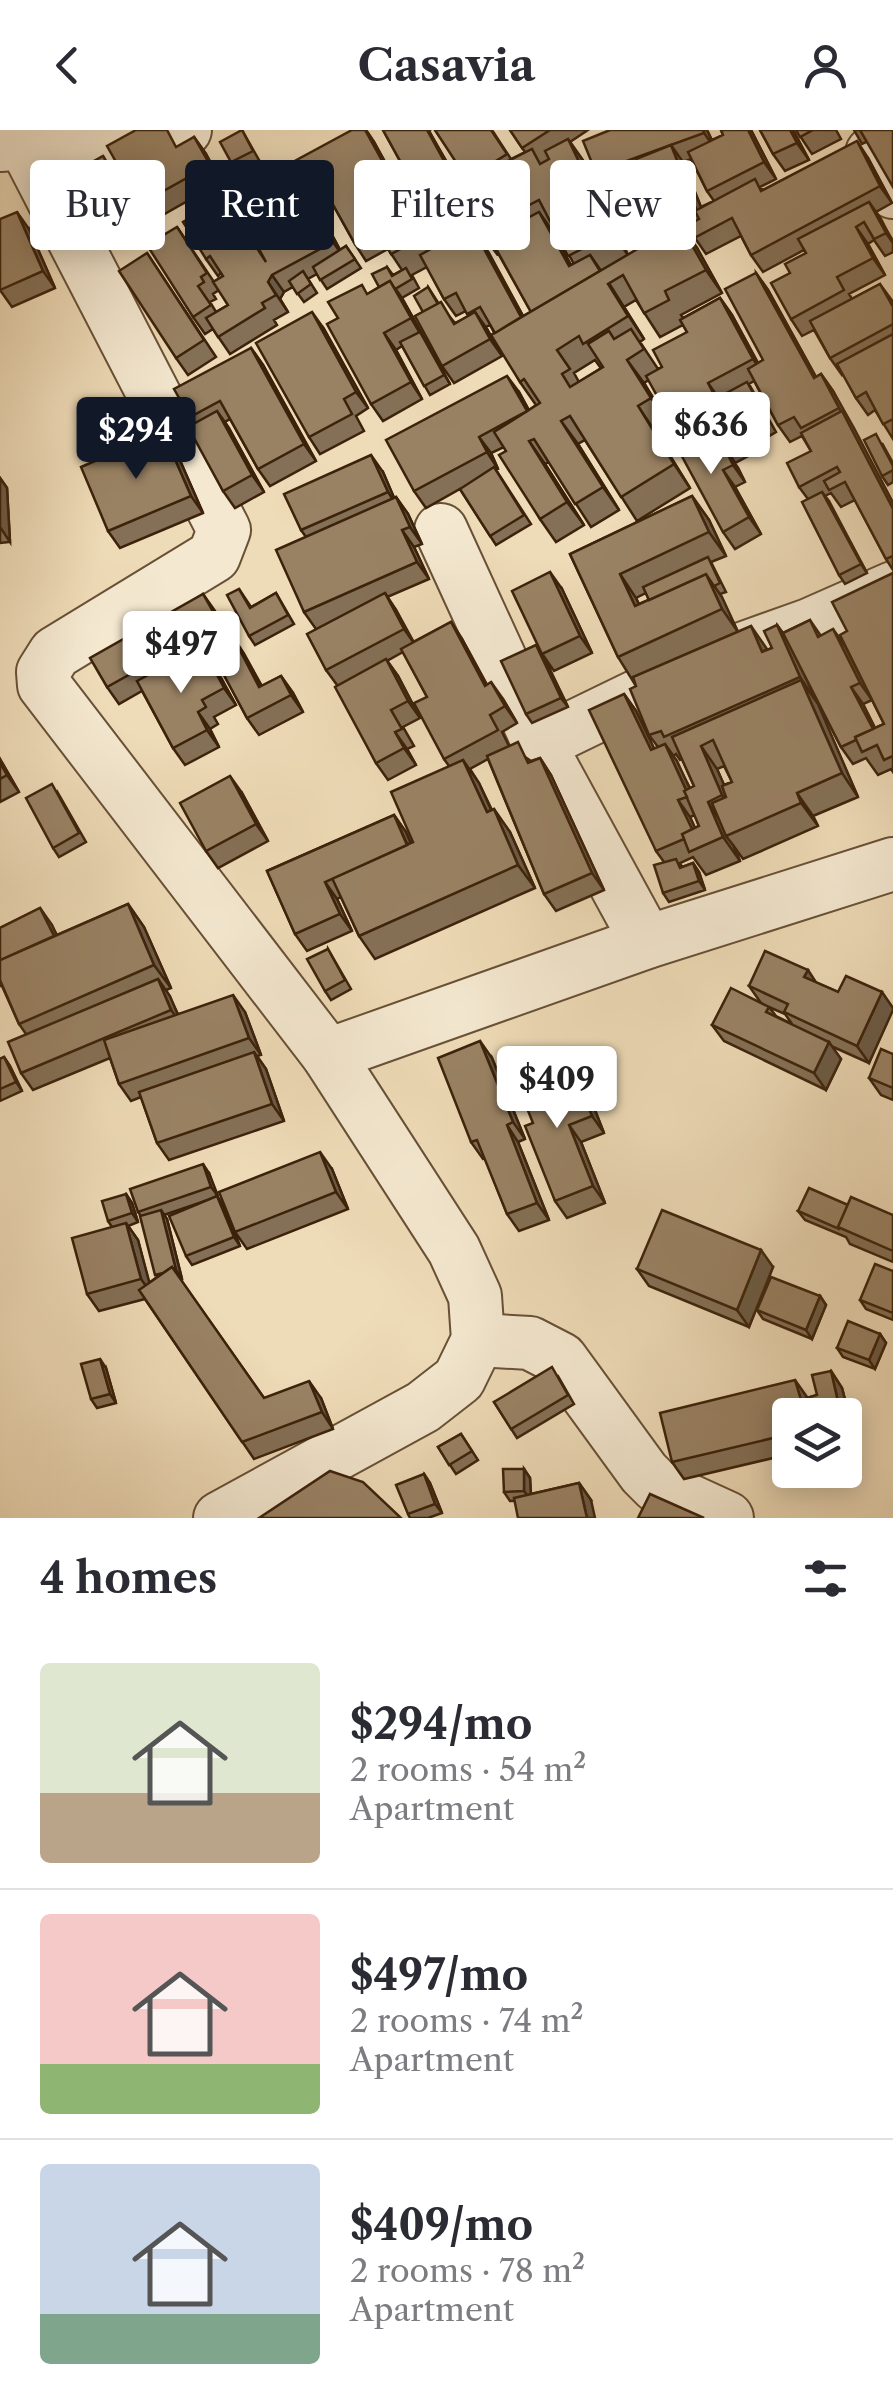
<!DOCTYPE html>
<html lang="en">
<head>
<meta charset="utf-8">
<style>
	:root { --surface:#fff; --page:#f2f2f3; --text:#2b2b33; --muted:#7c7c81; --line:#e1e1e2; --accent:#111827 }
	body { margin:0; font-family:"Libre Caslon Text",serif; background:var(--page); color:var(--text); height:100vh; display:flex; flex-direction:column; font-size:38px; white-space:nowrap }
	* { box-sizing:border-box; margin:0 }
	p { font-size:32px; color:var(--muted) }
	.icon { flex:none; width:55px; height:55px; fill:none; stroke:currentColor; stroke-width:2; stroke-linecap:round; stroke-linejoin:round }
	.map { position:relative; height:1388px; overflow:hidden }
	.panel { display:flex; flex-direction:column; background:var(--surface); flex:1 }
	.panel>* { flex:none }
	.banner { position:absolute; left:30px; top:30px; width:835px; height:90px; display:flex; gap:20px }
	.buttons { position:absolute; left:772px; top:1268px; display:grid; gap:20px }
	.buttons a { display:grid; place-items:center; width:90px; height:90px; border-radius:10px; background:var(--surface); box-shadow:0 5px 25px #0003; font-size:50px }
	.price { position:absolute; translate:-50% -85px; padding:0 22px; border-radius:10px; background:#fff; color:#222; font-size:32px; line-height:65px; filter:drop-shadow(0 2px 5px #0008) }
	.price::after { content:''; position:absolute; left:50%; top:60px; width:30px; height:22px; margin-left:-15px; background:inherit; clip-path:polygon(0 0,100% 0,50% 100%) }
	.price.on { background:var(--accent); color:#fff }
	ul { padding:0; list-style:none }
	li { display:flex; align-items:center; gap:30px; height:250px; padding:0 40px }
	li+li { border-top:2px solid var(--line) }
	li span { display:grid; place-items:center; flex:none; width:280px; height:200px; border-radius:10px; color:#555 }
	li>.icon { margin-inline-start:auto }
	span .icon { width:120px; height:120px; fill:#fffc; stroke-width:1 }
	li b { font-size:42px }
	h2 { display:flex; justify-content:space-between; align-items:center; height:120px; padding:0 40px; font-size:42px }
	.pill { padding:0 35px; border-radius:10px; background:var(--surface); box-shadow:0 5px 25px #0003; font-size:35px; line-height:90px }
	.pill.on { background:var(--accent); color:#fff }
	header { display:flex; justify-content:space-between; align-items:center; height:130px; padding:0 40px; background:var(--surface); font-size:45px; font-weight:700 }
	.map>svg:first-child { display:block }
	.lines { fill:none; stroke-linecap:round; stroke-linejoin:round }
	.minor-casing { stroke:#685036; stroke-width:56 }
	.minor { stroke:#f4e8d0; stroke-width:52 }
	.wall { fill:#847056; stroke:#3c220b; stroke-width:2.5; fill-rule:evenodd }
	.shaded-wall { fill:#6b5b46; stroke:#3c220b; stroke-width:2.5 }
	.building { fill:#998264; stroke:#3c220b; stroke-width:2.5 }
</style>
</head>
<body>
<header><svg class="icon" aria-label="back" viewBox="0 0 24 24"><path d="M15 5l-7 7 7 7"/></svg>Casavia<svg class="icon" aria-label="person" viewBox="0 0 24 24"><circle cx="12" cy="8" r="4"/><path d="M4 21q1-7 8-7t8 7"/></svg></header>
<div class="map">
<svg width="893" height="1388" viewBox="0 0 893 1388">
	<rect width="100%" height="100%" fill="#eedbb7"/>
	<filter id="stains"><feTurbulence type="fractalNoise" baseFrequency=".002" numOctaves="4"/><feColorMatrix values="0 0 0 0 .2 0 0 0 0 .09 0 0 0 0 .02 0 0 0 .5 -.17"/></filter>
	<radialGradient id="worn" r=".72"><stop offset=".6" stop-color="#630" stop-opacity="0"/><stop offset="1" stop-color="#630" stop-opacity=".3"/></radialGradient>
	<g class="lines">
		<g class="minor-casing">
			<g id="minor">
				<polyline points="0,15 185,0"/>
				<polyline points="25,15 224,400 214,426 55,523 43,542 44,555 328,925 454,1120 475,1166 478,1210 459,1249 423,1277 220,1388"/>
				<polyline points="872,23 893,62"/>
				<polyline points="441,400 539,614 647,812"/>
				<polyline points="539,614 714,529 809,495 893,458"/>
				<polyline points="328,925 647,812 893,734"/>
				<polyline points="478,1210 530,1213 561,1229 644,1343 657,1356 727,1388"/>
			</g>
		</g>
		<use href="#minor" class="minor"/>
	</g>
	<g class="wall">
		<polygon points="242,0 259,30 238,41 231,32"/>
		<path d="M366,0L374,12L416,88L429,81L421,69L383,0H431L429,1L464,62L474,57L435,0H492L511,29L525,22L510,0H588L570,12L584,32L628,125L636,120L632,111H629L617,94L610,0H707L712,10L723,5L721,0H751L776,49L760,57L763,60L868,28L892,73L876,82L893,111V122L885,126L874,110L868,114L885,145L849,164L852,169L880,154L893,172V309L875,280L868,285L856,268L843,244L842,245L830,228L814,200L802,206L791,189L790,143L806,123L804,120L763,142L751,125L741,106L706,124L691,102L687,104L697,118L722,163L681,185L683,188L720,168L732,185L758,233L763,230L756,143L768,160L816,247L821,244L833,261L893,373V440L886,429L855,370L841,377L831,363L825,366L867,443L845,454L839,445L808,369L799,357L811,321L802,306L790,312L778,295L754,251L749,254L776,302L759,312L763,318L735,333L715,299L706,305L718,326L726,321L738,338L745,352L735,357L761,404L735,419L723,402L679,304L649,250L644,253L667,291L654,300L690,358L637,391L585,310L578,314L619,380L591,397L549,332L545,334L584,395L556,412L540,389L504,317L491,323L498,339L496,340L531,394L496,415L460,359L426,378L414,361L519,262L529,280L536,275L520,252L490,195L486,197L502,226L454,253L442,236L423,182L428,157L439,174L455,193L469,186L466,181L456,186L444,169L427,137L412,145L419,158L402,168L450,254L430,265L402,216L396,220L422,269L383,291L371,274L338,188L368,164L379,157L387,137L393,145L402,140L388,119L366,131L355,114L322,55L309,62L340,120L346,116L361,138L327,159L317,144L308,149L317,163L304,172L293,157L284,162L280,169L288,182L274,190L277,195L230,224L213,199L205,204L193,187L177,97L214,152L223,146L221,143L218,146L206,129L236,85L261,123L273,59ZM691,29L707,61L714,71L701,77L683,32ZM643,46L662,92L668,101L656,108L633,50ZM552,95L574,134L571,135L549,97ZM491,116L497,124L498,123L531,182L523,186L486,119ZM219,160L228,175L216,182L210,172L216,169L213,164ZM636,170L660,207L683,195L687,202L662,237L658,239L640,212L644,209L624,177ZM595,230L600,237H603L579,252L574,243ZM722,269L733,289L731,290L720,270Z"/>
		<polygon points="760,0 793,0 809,30 785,41 773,24"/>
		<polygon points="796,0 836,0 841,9 812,24"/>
		<polygon points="854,0 893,0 862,14"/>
		<polygon points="194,7 206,24 221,52 152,91 140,74"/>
		<polygon points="103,26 144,97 125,107 119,98"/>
		<polygon points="29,99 55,158 12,177 0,160"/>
		<polygon points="147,123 216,227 188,245 176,228"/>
		<polygon points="324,199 368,278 356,286 364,301 320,324 309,307"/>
		<polygon points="251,218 263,235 316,331 270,356 258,339 230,289 225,292 264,362 235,378 223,361 194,294 190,287"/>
		<polygon points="882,313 893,333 893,352 888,355 882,346"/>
		<polygon points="175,319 203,383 120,418 108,401"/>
		<polygon points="383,342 394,368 396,367 408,384 422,414 414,417 429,449 387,467 396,480 413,512 451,492 462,509 487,555 503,569 517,593 502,602 509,616 531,631 540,628 551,645 604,760 556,781 544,764 488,629 470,639 479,653 492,680 510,702 535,758 375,829 359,806 341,767 337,769 352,801 307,821 295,804 267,741 394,685 406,702 411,713 413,712 449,636 444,629 427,567 403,522 387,531 398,546 420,588 403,597 414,616 407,619 416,635 388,650 376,633 337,555 326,540 316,499 304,482 306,407 301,400"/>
		<polygon points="0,348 7,358 10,412 0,413"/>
		<path d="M692,366L709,390L726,426L711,432L726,462L720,464L738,502L767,520L772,518L777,495L783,503L810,490L821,506L845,516L863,552L847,501L893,443V642L891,639L878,645L866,628L853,634L841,617L809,555L858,667L813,686L818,696L743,729L733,715L740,731L706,745L693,727L680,733L682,737L693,733L699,742L705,760L669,772L663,763L664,732L656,721L624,564L636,581L654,619L658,617L649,605L636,556L618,527L570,424ZM646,463L649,470L639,474L636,468ZM872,570L884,594L875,598L863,574ZM676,624L680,630L682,629L694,656L690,658L673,626ZM724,636L732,652L724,655L717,639ZM695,685L699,696L695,698L690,687Z"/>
		<polygon points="239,459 251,477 276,463 294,494 255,515 249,506"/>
		<polygon points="562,459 592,523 554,541 543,525 568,577 532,593 526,584 541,523"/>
		<polygon points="203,464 230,508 233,507 244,524 262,556 281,546 293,563 303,582 259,605 247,588 212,522 199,529 203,534 221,548 236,575 214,587 218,594 210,599 219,617 185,635 173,618 142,561 119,574 107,557"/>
		<polygon points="0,629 19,662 0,672"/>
		<polygon points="58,663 86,712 59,727 53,718"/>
		<polygon points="242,663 268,711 218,738 206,721"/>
		<polygon points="128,774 144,797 171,858 166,860 178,884 245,882 261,925 257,926 266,939 284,991 169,1030 157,1013 141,967 131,971 119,954 110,928 33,960 21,943 26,904 19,894 2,856 0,856 0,798 40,778 57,805"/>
		<polygon points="328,819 351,859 331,870 325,861"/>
		<path d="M817,853L838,862L893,878L869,933L831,916L841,929L826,960L724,911L712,895L761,873L749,856ZM769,877L785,884L792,894L776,886Z"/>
		<polygon points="893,924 893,970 881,965 869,948"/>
		<polygon points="4,927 10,936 22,961 0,971 0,929"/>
		<polygon points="492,928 525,1009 518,1012 549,1090 519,1101 507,1084 485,1028 483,1029 471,1012"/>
		<polygon points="579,953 591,970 604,1003 581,1012 605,1073 567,1088 555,1071 533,993 573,955"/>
		<polygon points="332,1039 348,1079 247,1119 235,1102"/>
		<polygon points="209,1043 217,1066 223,1075 240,1116 192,1135 186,1126 205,1071 164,1085 167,1089 182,1149 180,1149 264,1268 321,1268 333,1299 254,1329 145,1169 99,1181 87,1164 112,1097 108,1091 126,1064 132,1073 138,1092 128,1096 138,1110 149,1153 157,1147 141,1086 138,1082"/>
		<polygon points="848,1075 893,1085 893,1132 850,1114 846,1107 805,1090 798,1081"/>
		<polygon points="773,1137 749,1197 649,1156 637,1139"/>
		<polygon points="893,1141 893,1190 866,1179 860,1170"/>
		<polygon points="820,1166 826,1175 812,1209 763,1189 757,1180"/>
		<polygon points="880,1204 886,1213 875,1239 843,1227 837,1218"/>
		<polygon points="106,1238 116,1273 97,1278 91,1269"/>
		<polygon points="831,1241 842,1258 855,1308 845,1310 845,1285 790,1285 790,1324 684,1349 672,1332 807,1268 817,1265"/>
		<polygon points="558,1246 574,1274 517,1308 494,1272"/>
		<polygon points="461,1304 478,1330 456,1344 438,1317"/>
		<polygon points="524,1339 530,1348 531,1364 579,1353 591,1370 510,1371 504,1362"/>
		<polygon points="424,1344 430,1353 442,1383 428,1388 410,1388 408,1384"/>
	</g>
	<g class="shaded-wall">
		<polygon points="366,0 374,12 422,100 411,83"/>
		<polygon points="427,0 429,1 467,68 455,51"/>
		<polygon points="703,0 707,0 716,20 704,3"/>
		<polygon points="748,0 751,0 776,49 764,32"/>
		<polygon points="790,0 793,0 809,30 797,13"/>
		<polygon points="194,7 206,24 221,52 210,35"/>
		<polygon points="568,9 584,32 629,127 613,103"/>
		<polygon points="857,11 868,28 892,73 880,56"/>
		<polygon points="671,15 683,32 708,95 696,79"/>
		<polygon points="621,33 633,50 664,128 652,111"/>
		<polygon points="297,45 309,62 345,129 333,112"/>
		<polygon points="869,72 881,89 893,113 886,103"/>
		<polygon points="17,82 29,99 55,158 43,141"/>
		<polygon points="539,82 551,99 581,153 569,136"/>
		<polygon points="680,94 697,118 722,163 706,140"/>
		<polygon points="856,97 868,114 885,145 873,128"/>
		<polygon points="477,106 489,123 535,208 523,191"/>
		<polygon points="590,125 602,142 644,209 601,144"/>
		<polygon points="756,143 768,160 826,265 814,248"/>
		<polygon points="272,145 284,162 280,169 288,182 268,152"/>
		<polygon points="390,151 402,168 450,254 411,188"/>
		<polygon points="720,168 732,185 765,246 753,229"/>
		<polygon points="312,182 324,199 368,278 356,262"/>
		<polygon points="475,182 487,199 502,226 490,209"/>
		<polygon points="384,203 396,220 422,269 411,252"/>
		<polygon points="251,218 263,235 316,331 304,314"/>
		<polygon points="627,230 644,253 667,291 651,268"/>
		<polygon points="821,244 833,261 854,298 893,373 893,379"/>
		<polygon points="507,246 519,262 538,298 527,281"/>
		<polygon points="708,253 720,270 731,291 719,274"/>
		<polygon points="638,276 654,300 690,358 674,334"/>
		<polygon points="217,281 229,298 264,362 252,345"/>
		<polygon points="561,291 578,314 619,380 603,357"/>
		<polygon points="698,294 710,311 725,339 715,327"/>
		<polygon points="163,302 175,319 203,383 191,366"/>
		<polygon points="479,307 491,323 498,339 487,322"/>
		<polygon points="529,311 545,334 584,395 567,372"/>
		<polygon points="726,321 738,338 745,352 733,335"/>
		<polygon points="371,325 383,342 399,379 388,362"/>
		<polygon points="723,340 735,357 761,404 749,387"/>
		<polygon points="0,348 7,358 10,412 0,397"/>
		<polygon points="822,362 829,371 867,443 861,434"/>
		<polygon points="692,366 709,390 726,426 709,402"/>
		<polygon points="396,367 408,384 422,414 410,397"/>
		<polygon points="402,400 414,417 429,449 417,432"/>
		<polygon points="550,442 562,459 592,523 580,506"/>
		<polygon points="620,444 636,468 651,500 635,476"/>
		<polygon points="706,444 722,467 738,502 722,479"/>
		<polygon points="385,463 396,480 416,516 404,499"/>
		<polygon points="203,464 215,481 232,511 220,494"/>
		<polygon points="451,492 462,509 497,573 485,556"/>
		<polygon points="777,495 793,518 816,571 800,547"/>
		<polygon points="751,496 767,519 762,522"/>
		<polygon points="833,499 845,516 872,570 860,553"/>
		<polygon points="233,507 244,524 271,574 259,557"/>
		<polygon points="536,515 542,524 568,577 561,568"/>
		<polygon points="386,529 398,546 420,588 408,571"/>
		<polygon points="210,532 221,548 236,575 224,558"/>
		<polygon points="281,546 293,563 303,582 291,565"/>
		<polygon points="801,550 818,574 858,667 842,643"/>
		<polygon points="491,552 503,569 517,593 505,576"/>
		<polygon points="851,557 863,574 885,618 874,601"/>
		<polygon points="624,564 636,581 663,637 651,620"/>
		<polygon points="198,582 210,599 219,617 207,600"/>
		<polygon points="395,602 407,619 416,635 404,618"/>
		<polygon points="665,614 677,631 701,683 689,666"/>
		<polygon points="701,616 717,639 739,689 722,665"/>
		<polygon points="540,628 551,645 604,760 592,743"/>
		<polygon points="0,629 19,662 7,645 0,633"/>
		<polygon points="463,630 479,653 503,706 487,682"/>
		<polygon points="230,646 242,663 268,711 256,694"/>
		<polygon points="797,663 813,686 818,696 801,673"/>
		<polygon points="678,670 690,687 703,716 694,704"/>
		<polygon points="708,672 724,696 726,706 733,715 740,731 723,707"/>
		<polygon points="494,679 510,702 535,758 518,735"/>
		<polygon points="394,685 406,702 419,733 408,716"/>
		<polygon points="693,733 699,742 705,760 699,751"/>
		<polygon points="325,752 337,769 352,801 340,784"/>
		<polygon points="128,774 144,797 171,858 154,835"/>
		<polygon points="40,778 52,795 66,825 54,808"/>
		<polygon points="808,840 819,857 804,847"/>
		<polygon points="158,849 170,866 183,897 171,880"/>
		<polygon points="882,862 893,878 893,880 869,933 857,916"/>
		<polygon points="233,865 245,882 261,925 249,908"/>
		<polygon points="480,911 492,928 525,1009 513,992"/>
		<polygon points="829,912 841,929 826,960 814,943"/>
		<polygon points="254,922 266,939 284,991 272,974"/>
		<polygon points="4,927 10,936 22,961 16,952"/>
		<polygon points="561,938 573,955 569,957"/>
		<polygon points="579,953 591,970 604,1003 592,986"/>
		<polygon points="507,995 518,1012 549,1090 537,1073"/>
		<polygon points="569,995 581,1012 605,1073 593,1056"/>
		<polygon points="320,1022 332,1039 348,1079 336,1062"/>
		<polygon points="203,1034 209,1043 218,1066 211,1057"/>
		<polygon points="126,1064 132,1073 138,1092 132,1083"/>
		<polygon points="217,1066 223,1075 240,1116 234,1107"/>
		<polygon points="161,1080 167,1089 182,1149 176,1140"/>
		<polygon points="126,1093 138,1110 153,1166 141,1149"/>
		<polygon points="761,1120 773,1137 749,1197 737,1180"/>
		<polygon points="820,1166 826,1175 812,1209 806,1200"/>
		<polygon points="880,1204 886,1213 875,1239 869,1230"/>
		<polygon points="100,1229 106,1238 116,1273 110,1264"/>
		<polygon points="831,1241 842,1258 855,1308 845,1294 845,1285 841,1285"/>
		<polygon points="795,1250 807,1267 812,1285 801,1270"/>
		<polygon points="309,1251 321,1268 333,1299 322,1282"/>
		<polygon points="524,1339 530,1348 531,1370 524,1361"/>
		<polygon points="424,1344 430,1353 442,1383 435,1374"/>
		<polygon points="579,1353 591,1370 595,1388 587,1388"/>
	</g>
	<g class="building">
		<polygon points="136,0 167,0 176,17 194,7 210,35 140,74 107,16"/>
		<polygon points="242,0 253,21 231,32 220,12"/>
		<polygon points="352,0 365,0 411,83 355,114 312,37 297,45 333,112 272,145 268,152 276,165 262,173 265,178 218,207 206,188 228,175 213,152 223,146 210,126 206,129 183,92 224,68 266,132 227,61 262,43 272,60 284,53 278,40"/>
		<polygon points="383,0 427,0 455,51 421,69"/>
		<polygon points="435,0 491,0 507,24 467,49"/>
		<polygon points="510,0 550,0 522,18"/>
		<polygon points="610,0 703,0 704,3 621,33 652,111 635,118 624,92 617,94 583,11"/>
		<polygon points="721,0 748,0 764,32 707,61 688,22 723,5"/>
		<polygon points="760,0 790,0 797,13 773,24"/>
		<polygon points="796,0 813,0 800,7"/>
		<polygon points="860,0 893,0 893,57"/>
		<polygon points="568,9 613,103 568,126 539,70 481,100 476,92 459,100 454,91 391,124 381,106 495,46 492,39 532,19 540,34 549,29 545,21"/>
		<polygon points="857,11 880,56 751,125 732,88 694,108 688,95 699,89 695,81 755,49 761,61"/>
		<polygon points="671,15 696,79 662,92 636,29"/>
		<polygon points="103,26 138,88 119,98 85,36"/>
		<polygon points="869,72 886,103 874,109 864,92 856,97 873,128 837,147 844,160 791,189 771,153 790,143 785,134 806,123 798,109"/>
		<polygon points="17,82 43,141 0,160 0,89"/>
		<polygon points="539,82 569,136 590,125 600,141 531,182 490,108"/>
		<polygon points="680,94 706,140 665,161 669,170 644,183 623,145 608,154 628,186 583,214 579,206 557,220 570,239 562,244 570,257 603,237 588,214 609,201 614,209 631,199 644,219 627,230 651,268 638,276 674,334 621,367 570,286 561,291 603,357 575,374 534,309 529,311 567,372 540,389 499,325 506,321 494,302 540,273 524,249 520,252 491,205"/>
		<polygon points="177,97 207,143 201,147 204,152 198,156 211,175 193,187 147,115"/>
		<polygon points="477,106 521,187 495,203 480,177 467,184 456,163 444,169 420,125 449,109 454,118"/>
		<polygon points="346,116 355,129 320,150 313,137"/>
		<polygon points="147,123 204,210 176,228 119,141"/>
		<polygon points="387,137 392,146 406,138 412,149 395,159 390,151 379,157 372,144"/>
		<polygon points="303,141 311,154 297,164 289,151"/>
		<polygon points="756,143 814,248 821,244 839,278 801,298 794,287 778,295 748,239 763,230 725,159"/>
		<polygon points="390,151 411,188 384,203 411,252 371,274 327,194 338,188 328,172 362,155 367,164"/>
		<polygon points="880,154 893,177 893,194 830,228 810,191"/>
		<polygon points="428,157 438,174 423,182 414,166"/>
		<polygon points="720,168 753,229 708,253 719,274 675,298 646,246 662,237 653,220 687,202 680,190"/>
		<polygon points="441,172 454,194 475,182 490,209 442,236 415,186"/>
		<polygon points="312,182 356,262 344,269 352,284 309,307 256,213"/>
		<polygon points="420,202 444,245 424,256 400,212"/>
		<polygon points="893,204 893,289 883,294 866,262 856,268 837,234"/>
		<polygon points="251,218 304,314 258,339 220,271 190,287 174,259"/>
		<polygon points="507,246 527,281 479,307 487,322 414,361 386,310"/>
		<polygon points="747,252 770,293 752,303 756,309 729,324 715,298 733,289 721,266"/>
		<polygon points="217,281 252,345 223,361 188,297"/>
		<polygon points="842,281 893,379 893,426 886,429 845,352 829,360 824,351 840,342 837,337 799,357 787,333 811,321 801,303"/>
		<polygon points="698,294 715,327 726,321 733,335 723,340 749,387 723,402 672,308"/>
		<polygon points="163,302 191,366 108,401 81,337"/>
		<polygon points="876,304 893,336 893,340 882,346 864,310"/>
		<polygon points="371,325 388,362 301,400 284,364"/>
		<polygon points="494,337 524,385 490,406 460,359"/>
		<polygon points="822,362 861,434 839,445 802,372"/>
		<polygon points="692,366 709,402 620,444 635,476 706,444 722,479 618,527 570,424"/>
		<polygon points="396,367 410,397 402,400 417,432 304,482 276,420"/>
		<polygon points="708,427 720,453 714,456 706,444 649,470 643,457"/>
		<polygon points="550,442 580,506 542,524 512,461"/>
		<polygon points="893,443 893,626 884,630 877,615 862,622 855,607 884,594 840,505 847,501 832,472"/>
		<polygon points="239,459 250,478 276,463 288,485 249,506 227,465"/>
		<polygon points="385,463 404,499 326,540 307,504"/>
		<polygon points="203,464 220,494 107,557 90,528"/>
		<polygon points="810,490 818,507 833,499 860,553 851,557 873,599 855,607 856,610 841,617 783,503"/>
		<polygon points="451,492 485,556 491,552 505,576 490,585 498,600 444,629 414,573 427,567 401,519"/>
		<polygon points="777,495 800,547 664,607 661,601 649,605 630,559 636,556 633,547 751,496 762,522 772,518 764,501"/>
		<polygon points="233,507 259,557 281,546 291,565 247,588 210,519"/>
		<polygon points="536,515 561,568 526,584 501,531"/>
		<polygon points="193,521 201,535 210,532 224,558 202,570 206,577 198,582 207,600 173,618 137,551"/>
		<polygon points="386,529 408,571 391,580 402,599 395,602 404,618 376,633 335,557"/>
		<polygon points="801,550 842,643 797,663 801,673 726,706 712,673 726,667 722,656 732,652 713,610 701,616 722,665 708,672 723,707 689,722 682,704 699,696 684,661 694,656 672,607"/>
		<polygon points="624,564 651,620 665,614 686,660 684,661 687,667 678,670 692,699 682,704 684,709 656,721 589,580"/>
		<polygon points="518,612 528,633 540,628 592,743 544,764 487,626"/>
		<polygon points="463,630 487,682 494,679 518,735 359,806 332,748 413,712 391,662"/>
		<polygon points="0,633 7,645 0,649"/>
		<polygon points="230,646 256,694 206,721 180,673"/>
		<polygon points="52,654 79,703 53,718 26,668"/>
		<polygon points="394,685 407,715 325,752 340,784 295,804 267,741"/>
		<polygon points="676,729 680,738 693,733 699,751 663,763 654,735"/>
		<polygon points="128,774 154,835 19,894 0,850 0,830"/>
		<polygon points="40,778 54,806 0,830 0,798"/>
		<polygon points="328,819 345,850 325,861 307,829"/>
		<polygon points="765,821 808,840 804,847 838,862 846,846 882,862 857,916 784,882 788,874 749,856"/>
		<polygon points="158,849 171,880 21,943 8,912"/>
		<polygon points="731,858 769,877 766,882 829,912 814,943 712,895"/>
		<polygon points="233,865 249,908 119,954 104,910"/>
		<polygon points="480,911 513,992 507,995 537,1073 507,1084 477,1010 471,1012 438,928"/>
		<polygon points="881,919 893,924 893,958 869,948"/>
		<polygon points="254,922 272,974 157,1013 139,962"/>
		<polygon points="4,927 16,952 0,959 0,929"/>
		<polygon points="561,938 569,957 579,953 592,986 569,995 593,1056 555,1071 525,996 533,993 518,956"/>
		<polygon points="320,1022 336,1062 235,1102 219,1062"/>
		<polygon points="203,1034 211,1057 138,1082 130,1059"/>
		<polygon points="809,1058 848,1075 838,1097 840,1097 839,1099 798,1081"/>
		<polygon points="126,1064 132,1083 108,1091 102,1071"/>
		<polygon points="217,1066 234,1107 186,1126 169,1086"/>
		<polygon points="851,1067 893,1085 893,1121 838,1097"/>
		<polygon points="161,1080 176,1140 174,1140 172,1137 163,1143 155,1145 140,1086"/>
		<polygon points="662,1080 761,1120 737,1180 637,1139"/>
		<polygon points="126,1093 141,1149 87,1164 72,1108"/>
		<polygon points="875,1134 893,1141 893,1183 860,1170"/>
		<polygon points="172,1137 264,1268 309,1251 322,1282 242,1312 139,1160"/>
		<polygon points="771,1147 820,1166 806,1200 757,1180"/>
		<polygon points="848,1191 880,1204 869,1230 837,1218"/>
		<polygon points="100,1229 110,1264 91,1269 81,1234"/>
		<polygon points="552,1237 568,1265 511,1299 494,1272"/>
		<polygon points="831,1241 841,1285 790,1285 790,1304 672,1332 660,1283 795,1250 801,1270 817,1265 812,1245"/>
		<polygon points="461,1304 472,1321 449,1335 438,1317"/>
		<polygon points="503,1339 524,1339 524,1361 504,1362"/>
		<polygon points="330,1341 363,1352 401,1388 259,1388"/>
		<polygon points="424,1344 435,1374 408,1384 396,1355"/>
		<polygon points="579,1353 587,1388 518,1388 514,1368"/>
		<polygon points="650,1364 704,1388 638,1388"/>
	</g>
	<rect width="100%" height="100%" filter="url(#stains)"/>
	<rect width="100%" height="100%" fill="url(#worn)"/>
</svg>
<div class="buttons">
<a><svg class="icon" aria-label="layers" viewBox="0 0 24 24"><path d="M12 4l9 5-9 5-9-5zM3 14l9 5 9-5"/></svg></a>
</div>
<b class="price" style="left:711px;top:347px">$636</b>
<b class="price on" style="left:136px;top:352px">$294</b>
<b class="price" style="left:181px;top:566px">$497</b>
<b class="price" style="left:557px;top:1001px">$409</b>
<div class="banner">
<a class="pill">Buy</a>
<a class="pill on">Rent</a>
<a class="pill">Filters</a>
<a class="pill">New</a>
</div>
</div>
<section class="panel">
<h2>4 homes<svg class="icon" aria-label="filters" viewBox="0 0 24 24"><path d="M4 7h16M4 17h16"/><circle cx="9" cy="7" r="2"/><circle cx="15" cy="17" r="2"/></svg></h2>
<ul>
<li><span style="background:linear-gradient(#dfe7d0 65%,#b9a48a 0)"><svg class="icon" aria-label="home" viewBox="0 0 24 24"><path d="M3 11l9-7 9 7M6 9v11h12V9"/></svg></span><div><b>$294/mo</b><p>2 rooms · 54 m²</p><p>Apartment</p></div></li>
<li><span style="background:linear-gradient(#f6c9c9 75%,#8fb573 0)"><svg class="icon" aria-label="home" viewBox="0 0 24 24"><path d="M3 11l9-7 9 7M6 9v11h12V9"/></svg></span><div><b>$497/mo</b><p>2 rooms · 74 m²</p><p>Apartment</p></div></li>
<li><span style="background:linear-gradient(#c9d6e8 75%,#7fa58c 0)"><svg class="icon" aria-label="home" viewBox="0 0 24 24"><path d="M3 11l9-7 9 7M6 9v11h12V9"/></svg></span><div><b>$409/mo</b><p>2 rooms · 78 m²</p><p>Apartment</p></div></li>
</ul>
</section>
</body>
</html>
